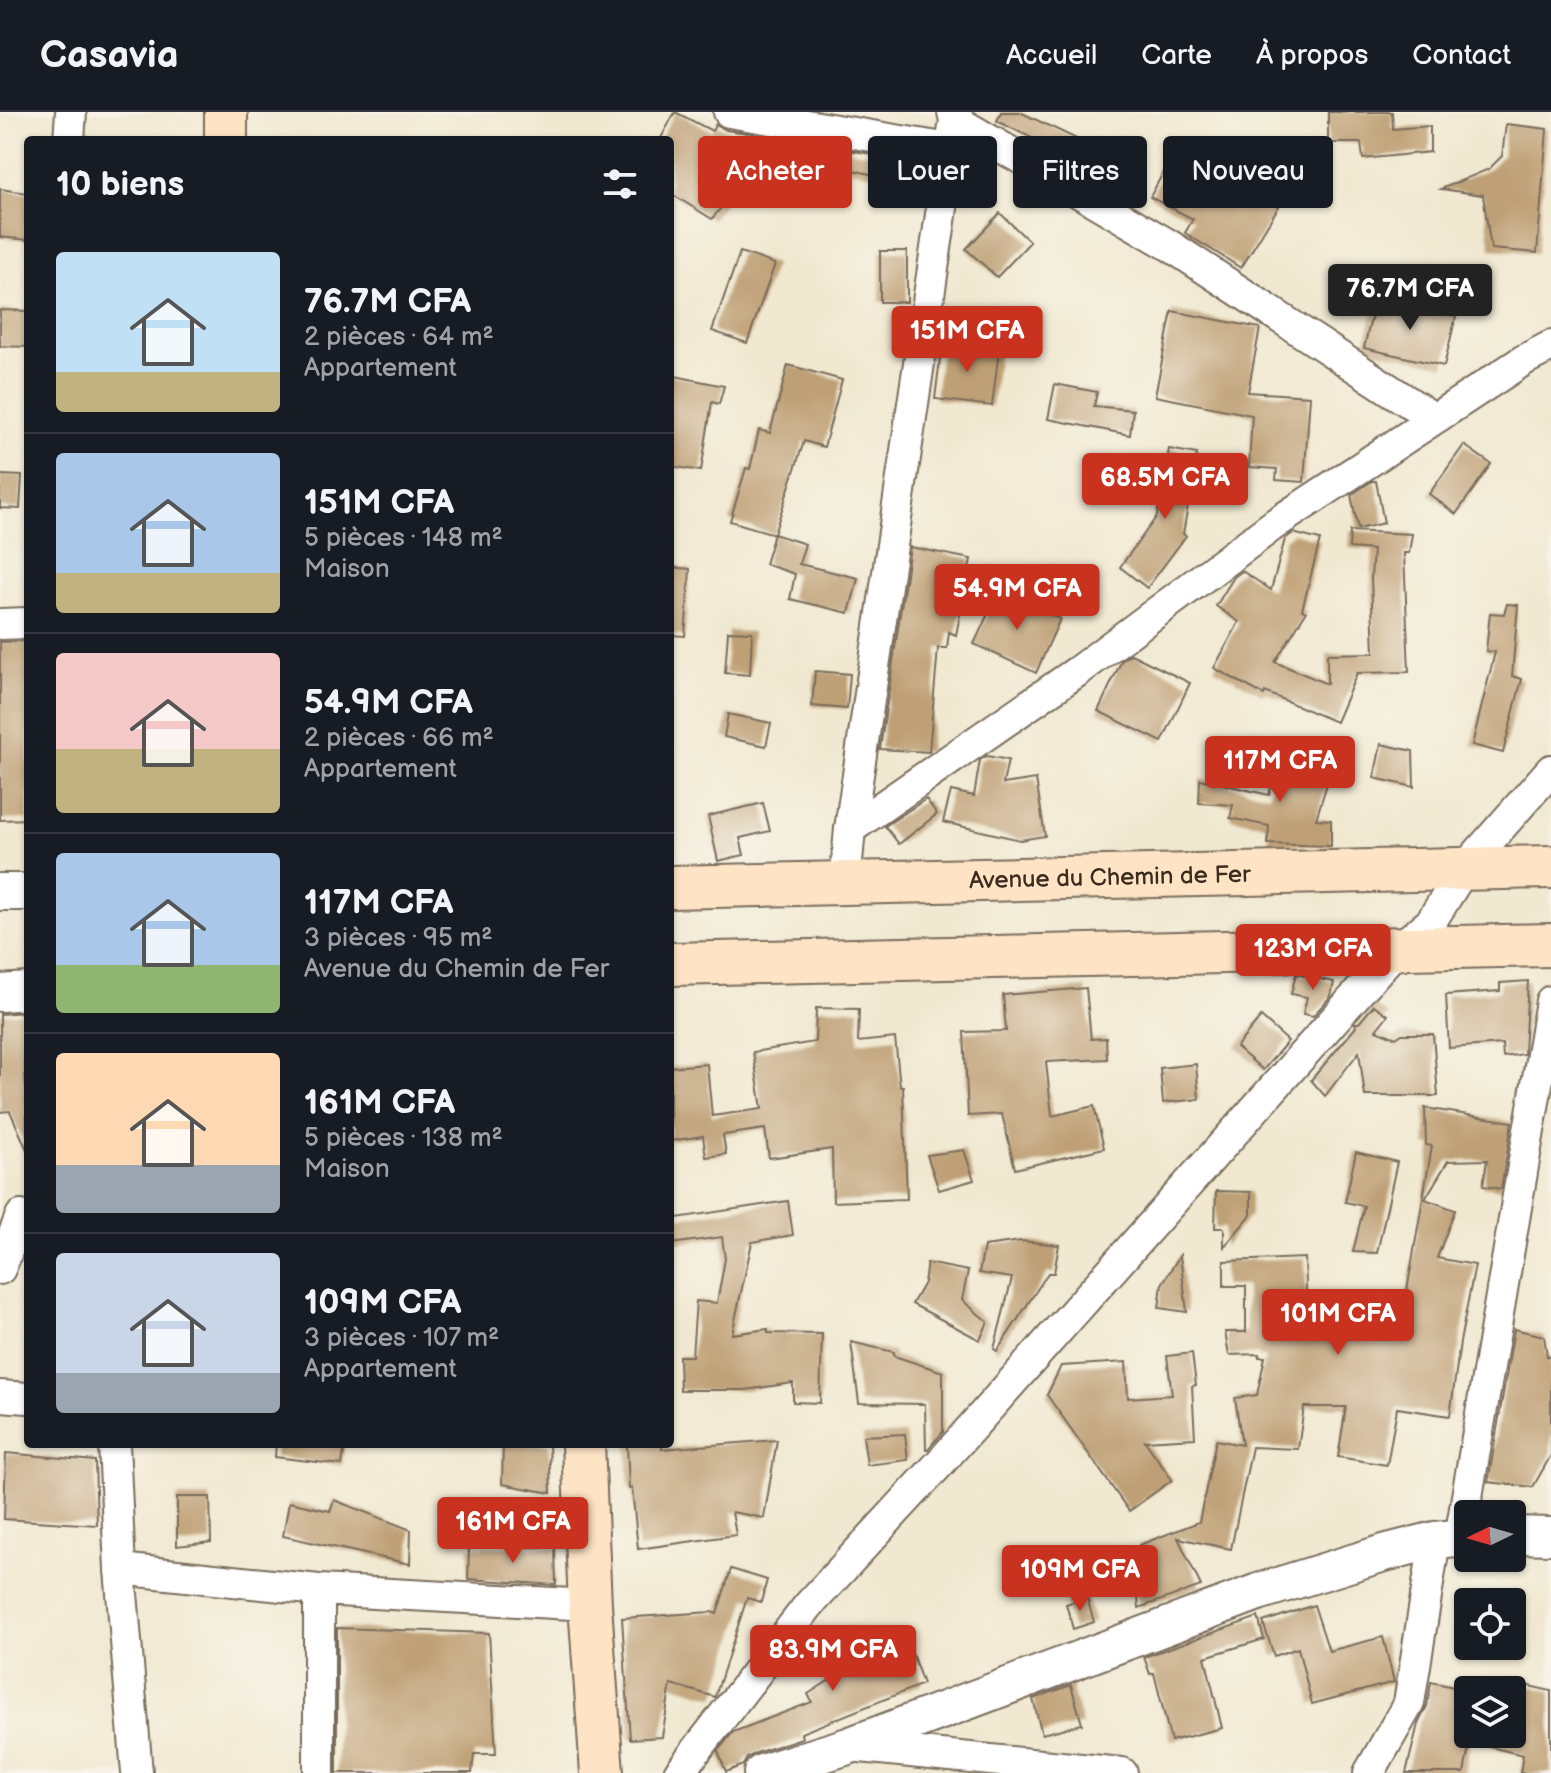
<!DOCTYPE html>
<html lang="fr">
<head>
<meta charset="utf-8">
<style>
	:root { --surface:#171b24; --page:#20242c; --text:#f1f3f6; --muted:#9ea1a6; --line:#363941; --accent:#c8321e }
	body { margin:0; font-family:"Balsamiq Sans",sans-serif; background:var(--page); color:var(--text); height:100vh; display:flex; flex-direction:column; font-size:30px; white-space:nowrap }
	* { box-sizing:border-box; margin:0 }
	p { font-size:26px; color:var(--muted) }
	.icon { flex:none; width:44px; height:44px; fill:none; stroke:currentColor; stroke-width:2; stroke-linecap:round; stroke-linejoin:round }
	.map { position:relative; flex:1; overflow:hidden }
	.panel { position:absolute; left:24px; top:24px; width:650px; height:1312px; display:flex; flex-direction:column; background:var(--surface); border-radius:8px; box-shadow:0 2px 6px #0004 }
	.panel>* { flex:none }
	.guide { position:absolute; left:698px; top:24px; width:732px; height:72px; display:flex; gap:16px }
	.needle { width:52px; rotate:265deg }
	.controls { position:absolute; left:1454px; top:1388px; display:grid; gap:16px }
	.controls a { display:grid; place-items:center; width:72px; height:72px; border-radius:8px; background:var(--surface); box-shadow:0 2px 6px #0004; font-size:40px }
	.price { position:absolute; translate:-50% -68px; padding:0 18px; border-radius:8px; background:var(--accent); color:#fff; font-size:26px; line-height:52px; filter:drop-shadow(0 2px 4px #0008) }
	.price::after { content:''; position:absolute; left:50%; top:48px; width:24px; height:18px; margin-left:-12px; background:inherit; clip-path:polygon(0 0,100% 0,50% 100%) }
	.price.active { background:#222; color:#fff }
	ul { padding:0; list-style:none }
	li { display:flex; align-items:center; gap:24px; height:200px; padding:0 32px }
	li+li { border-top:2px solid var(--line) }
	li span { display:grid; place-items:center; flex:none; width:224px; height:160px; border-radius:8px; color:#555 }
	li>.icon { margin-inline-start:auto }
	span .icon { width:96px; height:96px; fill:#fffc; stroke-width:1 }
	li b { font-size:34px }
	h2 { display:flex; justify-content:space-between; align-items:center; height:96px; padding:0 32px; font-size:34px }
	.tag { padding:0 28px; border-radius:8px; background:var(--surface); box-shadow:0 2px 6px #0004; font-size:28px; line-height:72px }
	.tag.active { background:var(--accent); color:#fff }
	header { display:flex; align-items:center; gap:48px; box-sizing:border-box; height:112px; padding:0 40px; background:var(--surface); border-bottom:2px solid var(--line) }
	header strong { font-size:38px }
	nav { display:flex; gap:44px; margin-inline-start:auto; font-size:28px }
	.map>svg:first-child { display:block }
	.building { fill:#bfa076 }
	.lines { fill:none; stroke-linecap:round; stroke-linejoin:round }
	.minor-casing { stroke:#7a6c5c; stroke-width:34 }
	.tertiary-casing { stroke:#7a6c5c; stroke-width:40 }
	.secondary-casing { stroke:#7a6c5c; stroke-width:46 }
	.minor { stroke:#fff; stroke-width:30 }
	.tertiary { stroke:#fff; stroke-width:36 }
	.secondary { stroke:#fee4c5; stroke-width:42 }
	.labels { text-anchor:middle; stroke-width:8; stroke-linejoin:round; paint-order:stroke }
	.street-label { font-size:24px; fill:#3b2a1e; stroke:#f7f3e8 }
</style>
</head>
<body>
<header>
<strong>Casavia</strong>
<nav><a>Accueil</a><a>Carte</a><a>À propos</a><a>Contact</a></nav>
</header>
<div class="map">
<svg width="1551" height="1661" viewBox="0 0 1551 1661">
	<rect width="100%" height="100%" fill="#f7f3e8"/>
	<filter id="ink" filterUnits="userSpaceOnUse"><feTurbulence type="fractalNoise" baseFrequency=".0125" numOctaves="2"/><feDisplacementMap in="SourceGraphic" scale="16" xChannelSelector="R" yChannelSelector="G"/><feConvolveMatrix kernelMatrix="1 2 1 2 8 2 1 2 1" color-interpolation-filters="sRGB"/></filter>
	<filter id="wash" filterUnits="userSpaceOnUse"><feTurbulence type="fractalNoise" baseFrequency=".006" numOctaves="4" result="noise"/><feDisplacementMap in="SourceGraphic" scale="32" xChannelSelector="R" yChannelSelector="G"/><feGaussianBlur stdDeviation="1.8" result="paint"/><feColorMatrix in="noise" values="0 0 0 0 0 0 0 0 0 0 0 0 0 0 0 0 0 1.4 0 .05"/><feComposite in="paint" operator="in"/></filter>
	<g filter="url(#wash)">
		<rect width="100%" height="100%" fill="#f0e8d0"/>
		<g id="blocks">
			<g class="building">
				<polygon points="675,0 712,19 716,12 726,18 754,22 725,85 728,87 712,107 670,81 670,28 660,28"/>
				<polygon points="1001,0 1020,0 1083,30 1075,47 997,9"/>
				<polygon points="1328,0 1392,0 1393,17 1430,14 1430,40 1363,47 1361,31 1328,31"/>
				<polygon points="1506,12 1547,17 1537,141 1491,137 1483,83 1441,77 1489,57 1502,44"/>
				<polygon points="811,32 890,45 885,66 830,52 819,87 797,80"/>
				<polygon points="1292,39 1304,53 1241,156 1185,121 1193,107 1150,85 1165,57 1210,80 1221,62 1251,81"/>
				<polygon points="0,77 28,81 28,128 0,125"/>
				<polygon points="1000,101 1030,130 997,165 966,137"/>
				<rect x="880" y="139" width="27" height="51"/>
				<polygon points="740,140 775,152 747,231 712,219"/>
				<polygon points="1376,186 1456,204 1444,254 1364,236"/>
				<polygon points="0,198 28,199 28,235 0,234"/>
				<polygon points="1172,199 1260,216 1248,280 1310,284 1304,370 1276,368 1277,357 1249,355 1252,303 1155,284"/>
				<polygon points="942,231 999,238 992,294 935,287"/>
				<polygon points="788,253 842,268 824,335 804,329 774,422 730,409 746,356 750,357 759,318 770,321"/>
				<polygon points="670,263 724,274 719,292 712,290 701,359 670,354"/>
				<polygon points="1055,272 1097,280 1094,294 1133,298 1130,323 1048,307"/>
				<polygon points="1464,333 1491,352 1456,402 1429,382"/>
				<polygon points="1169,337 1197,342 1183,422 1186,424 1147,476 1120,455 1157,404"/>
				<polygon points="0,363 22,364 20,397 0,396"/>
				<polygon points="1372,369 1376,369 1384,411 1358,417 1351,383"/>
				<polygon points="1350,419 1412,422 1409,441 1404,441 1409,560 1357,561 1336,610 1265,580 1264,583 1214,556 1239,510 1216,494 1234,465 1242,459 1271,478 1285,427 1293,421 1320,428 1302,498 1306,500 1275,550 1327,572 1327,542 1374,541 1371,466 1373,438 1349,436"/>
				<polygon points="774,422 805,432 799,452 858,466 849,501 790,487 795,462 765,452"/>
				<polygon points="910,435 971,447 956,523 949,520 947,536 938,536 929,640 880,637"/>
				<polygon points="670,455 690,457 685,524 670,523"/>
				<polygon points="999,478 1060,507 1036,561 974,532"/>
				<polygon points="1507,492 1518,493 1512,564 1522,567 1503,641 1472,633 1495,540 1486,539 1490,501 1504,502"/>
				<polygon points="728,519 752,520 750,563 725,561"/>
				<polygon points="28,529 28,707 0,708 0,530"/>
				<polygon points="1131,542 1190,571 1162,630 1098,599 1122,548"/>
				<polygon points="815,559 850,562 847,597 812,594"/>
				<polygon points="728,602 771,611 766,634 724,625"/>
				<polygon points="1381,632 1413,639 1414,675 1374,666"/>
				<polygon points="987,644 1008,648 1003,672 1036,667 1045,724 1020,728 943,710 951,679 974,684 980,648"/>
				<polygon points="1280,644 1331,659 1316,707 1331,708 1331,734 1268,732 1269,714 1230,706 1233,693 1199,691 1200,667 1269,683"/>
				<polygon points="926,687 937,702 899,732 885,714"/>
				<polygon points="763,691 770,719 740,726 744,743 718,749 708,704"/>
				<polygon points="1296,862 1334,870 1331,884 1313,904 1303,902 1307,885 1291,882"/>
				<polygon points="1528,869 1524,942 1503,945 1502,932 1449,936 1446,883 1500,879 1500,871"/>
				<polygon points="1086,876 1091,927 1106,926 1107,947 1046,950 1052,1004 1094,994 1104,1036 1015,1057 1002,1002 968,1004 964,920 1006,919 1003,883"/>
				<polygon points="1374,893 1388,903 1376,918 1396,926 1402,922 1433,922 1438,984 1365,984 1359,940 1325,984 1311,968 1356,915 1355,911 1359,911"/>
				<polygon points="816,896 859,897 858,930 895,926 900,974 903,974 907,1087 833,1090 832,1037 769,1046 765,1017 723,1023 726,1042 706,1045 703,1024 670,1029 670,955 707,952 712,1004 762,997 753,940 815,930"/>
				<polygon points="26,900 27,925 24,925 28,1040 10,999 0,1000 0,902"/>
				<polygon points="1261,905 1288,929 1263,958 1236,935"/>
				<polygon points="1196,952 1199,987 1163,991 1160,956"/>
				<polygon points="1425,996 1512,1010 1501,1077 1483,1074 1487,1048 1448,1049 1425,1087 1455,1098 1437,1146 1475,1153 1460,1230 1450,1304 1397,1296 1387,1353 1338,1345 1346,1295 1304,1295 1298,1337 1252,1335 1231,1437 1178,1426 1201,1474 1139,1496 1135,1455 1139,1433 1199,1410 1216,1328 1242,1333 1235,1286 1257,1283 1265,1245 1259,1245 1259,1242 1229,1243 1225,1220 1246,1220 1246,1174 1224,1174 1224,1149 1305,1146 1307,1200 1404,1196 1432,1034 1426,1033"/>
				<polygon points="964,1038 974,1068 939,1078 927,1043"/>
				<polygon points="1356,1040 1397,1050 1377,1141 1353,1140 1364,1094 1345,1090"/>
				<polygon points="1216,1079 1251,1080 1251,1103 1224,1135 1224,1116 1215,1116"/>
				<polygon points="788,1089 793,1123 752,1130 732,1222 768,1217 768,1221 822,1222 820,1291 793,1290 793,1271 745,1278 680,1278 679,1244 692,1244 696,1189 717,1191 725,1147 722,1125 670,1132 670,1107"/>
				<polygon points="1021,1129 1059,1133 1054,1161 1048,1161 997,1239 994,1237 1012,1166 979,1161 984,1134"/>
				<polygon points="1180,1143 1187,1200 1159,1196 1162,1172"/>
				<polygon points="927,1151 968,1159 962,1188 988,1210 980,1228 912,1192 924,1171"/>
				<polygon points="1514,1217 1544,1224 1547,1244 1551,1244 1551,1343 1533,1375 1488,1370"/>
				<polygon points="851,1230 894,1240 894,1244 943,1260 943,1320 928,1337 926,1337 925,1292 859,1291"/>
				<polygon points="1192,1241 1196,1273 1192,1274 1195,1326 1145,1329 1172,1368 1129,1399 1047,1283 1061,1254 1126,1250 1128,1286 1172,1283 1167,1244"/>
				<polygon points="905,1322 908,1348 867,1353 863,1324"/>
				<polygon points="777,1328 764,1406 732,1400 736,1423 638,1437 632,1376 629,1377 627,1332 661,1332 662,1337"/>
				<polygon points="276,1332 345,1332 342,1353 275,1345"/>
				<polygon points="503,1332 549,1332 551,1381 502,1372"/>
				<polygon points="6,1341 95,1349 97,1413 4,1407"/>
				<polygon points="177,1385 210,1385 211,1430 177,1434"/>
				<polygon points="334,1388 411,1418 410,1452 283,1424 289,1390 330,1399"/>
				<polygon points="469,1435 555,1435 556,1473 468,1467"/>
				<polygon points="731,1457 767,1468 761,1490 747,1486 715,1585 671,1572 662,1625 630,1627 622,1506 711,1500 717,1502"/>
				<polygon points="1087,1486 1094,1510 1073,1517 1066,1492"/>
				<polygon points="1314,1493 1329,1539 1383,1525 1394,1570 1312,1592 1298,1536 1274,1544 1263,1510"/>
				<polygon points="1258,1505 1264,1527 1205,1545 1222,1616 1171,1629 1154,1561 1150,1562 1144,1545"/>
				<polygon points="337,1516 489,1521 496,1642 474,1642 472,1661 337,1661"/>
				<polygon points="853,1517 868,1536 904,1519 923,1572 801,1621 802,1626 756,1641 747,1646 743,1653 726,1660 718,1639 733,1620 812,1590 808,1582 833,1566 814,1539"/>
				<polygon points="1431,1570 1468,1578 1468,1622 1512,1622 1512,1570 1551,1579 1551,1661 1520,1661 1523,1643 1470,1630 1464,1661 1406,1661 1418,1612 1427,1594"/>
				<polygon points="1071,1573 1082,1612 1042,1622 1033,1587"/>
			</g>
		</g>
	</g>
	<g filter="url(#ink)">
		<use href="#blocks" fill-opacity="0" stroke="#7a6c5c" stroke-width="2"/>
		<g class="lines">
			<g class="minor-casing">
				<g id="minor">
					<polyline points="729,0 949,37"/>
					<polyline points="955,8 1169,133 1433,306"/>
					<polyline points="69,28 71,0"/>
					<polyline points="0,512 28,511"/>
					<polyline points="850,717 955,8 953,0"/>
					<polyline points="845,771 850,717 1078,559 1276,411 1524,248 1551,234"/>
					<polyline points="0,1157 21,1104"/>
					<polyline points="0,1284 28,1286"/>
					<polyline points="114,1332 120,1457 137,1661"/>
					<polyline points="1460,1426 1551,889"/>
					<polyline points="120,1457 319,1478 590,1493"/>
					<polyline points="319,1478 319,1661"/>
					<polyline points="850,1634 1122,1661"/>
					<polyline points="679,1661 808,1494 940,1351 1397,837 1430,811 1464,757 1551,658"/>
					<polyline points="1369,1661 1409,1591 1435,1428"/>
				</g>
			</g>
			<g class="tertiary-casing">
				<g id="tertiary">
					<polyline points="0,780 28,780"/>
					<polyline points="0,881 28,879"/>
					<polyline points="1512,1423 1551,1424"/>
					<polyline points="762,1661 848,1634 1258,1480 1384,1441 1435,1428 1468,1425"/>
				</g>
			</g>
			<g class="secondary-casing">
				<g id="secondary">
					<polyline points="226,0 226,28"/>
					<path id="s1" d="M670,775L1551,755"/>
					<polyline points="670,852 1551,833"/>
					<polyline points="583,1332 590,1493 602,1661"/>
				</g>
			</g>
			<use href="#minor" class="minor"/>
			<use href="#tertiary" class="tertiary"/>
			<use href="#secondary" class="secondary"/>
		</g>
	</g>
	<g class="labels">
		<g class="street-label">
			<text dy="8" stroke="none"><textPath href="#s1" startOffset="440">Avenue du Chemin de Fer</textPath></text>
		</g>
	</g>
</svg>
<div class="controls">
<a><svg class="needle" viewBox="-14 -14 28 28"><path d="M0-13l5 13h-10z" fill="#e53935"/><path d="M0 13l5-13h-10z" fill="#9ea1a6"/></svg></a>
<a><svg class="icon" aria-label="locate" viewBox="0 0 24 24"><circle cx="12" cy="12" r="6"/><path d="M12 2v4M12 18v4M2 12h4M18 12h4"/></svg></a>
<a><svg class="icon" aria-label="layers" viewBox="0 0 24 24"><path d="M12 4l9 5-9 5-9-5zM3 14l9 5 9-5"/></svg></a>
</div>
<b class="price active" style="left:1410px;top:220px">76.7M CFA</b>
<b class="price" style="left:967px;top:262px">151M CFA</b>
<b class="price" style="left:1165px;top:409px">68.5M CFA</b>
<b class="price" style="left:1017px;top:520px">54.9M CFA</b>
<b class="price" style="left:1280px;top:692px">117M CFA</b>
<b class="price" style="left:1313px;top:880px">123M CFA</b>
<b class="price" style="left:1338px;top:1245px">101M CFA</b>
<b class="price" style="left:513px;top:1453px">161M CFA</b>
<b class="price" style="left:1080px;top:1501px">109M CFA</b>
<b class="price" style="left:833px;top:1581px">83.9M CFA</b>
<div class="guide">
<a class="tag active">Acheter</a>
<a class="tag">Louer</a>
<a class="tag">Filtres</a>
<a class="tag">Nouveau</a>
</div>
<section class="panel">
<h2>10 biens<svg class="icon" aria-label="filters" viewBox="0 0 24 24"><path d="M4 7h16M4 17h16"/><circle cx="9" cy="7" r="2"/><circle cx="15" cy="17" r="2"/></svg></h2>
<ul>
<li><span style="background:linear-gradient(#bfe0f5 75%,#c2b280 0)"><svg class="icon" aria-label="home" viewBox="0 0 24 24"><path d="M3 11l9-7 9 7M6 9v11h12V9"/></svg></span><div><b>76.7M CFA</b><p>2 pièces · 64 m²</p><p>Appartement</p></div></li>
<li><span style="background:linear-gradient(#a9c7e8 75%,#c2b280 0)"><svg class="icon" aria-label="home" viewBox="0 0 24 24"><path d="M3 11l9-7 9 7M6 9v11h12V9"/></svg></span><div><b>151M CFA</b><p>5 pièces · 148 m²</p><p>Maison</p></div></li>
<li><span style="background:linear-gradient(#f6c9c9 60%,#c2b280 0)"><svg class="icon" aria-label="home" viewBox="0 0 24 24"><path d="M3 11l9-7 9 7M6 9v11h12V9"/></svg></span><div><b>54.9M CFA</b><p>2 pièces · 66 m²</p><p>Appartement</p></div></li>
<li><span style="background:linear-gradient(#a9c7e8 70%,#8fb573 0)"><svg class="icon" aria-label="home" viewBox="0 0 24 24"><path d="M3 11l9-7 9 7M6 9v11h12V9"/></svg></span><div><b>117M CFA</b><p>3 pièces · 95 m²</p><p>Avenue du Chemin de Fer</p></div></li>
<li><span style="background:linear-gradient(#ffd9b3 70%,#9aa5b1 0)"><svg class="icon" aria-label="home" viewBox="0 0 24 24"><path d="M3 11l9-7 9 7M6 9v11h12V9"/></svg></span><div><b>161M CFA</b><p>5 pièces · 138 m²</p><p>Maison</p></div></li>
<li><span style="background:linear-gradient(#c9d6e8 75%,#9aa5b1 0)"><svg class="icon" aria-label="home" viewBox="0 0 24 24"><path d="M3 11l9-7 9 7M6 9v11h12V9"/></svg></span><div><b>109M CFA</b><p>3 pièces · 107 m²</p><p>Appartement</p></div></li>
</ul>
</section>
</div>
</body>
</html>
